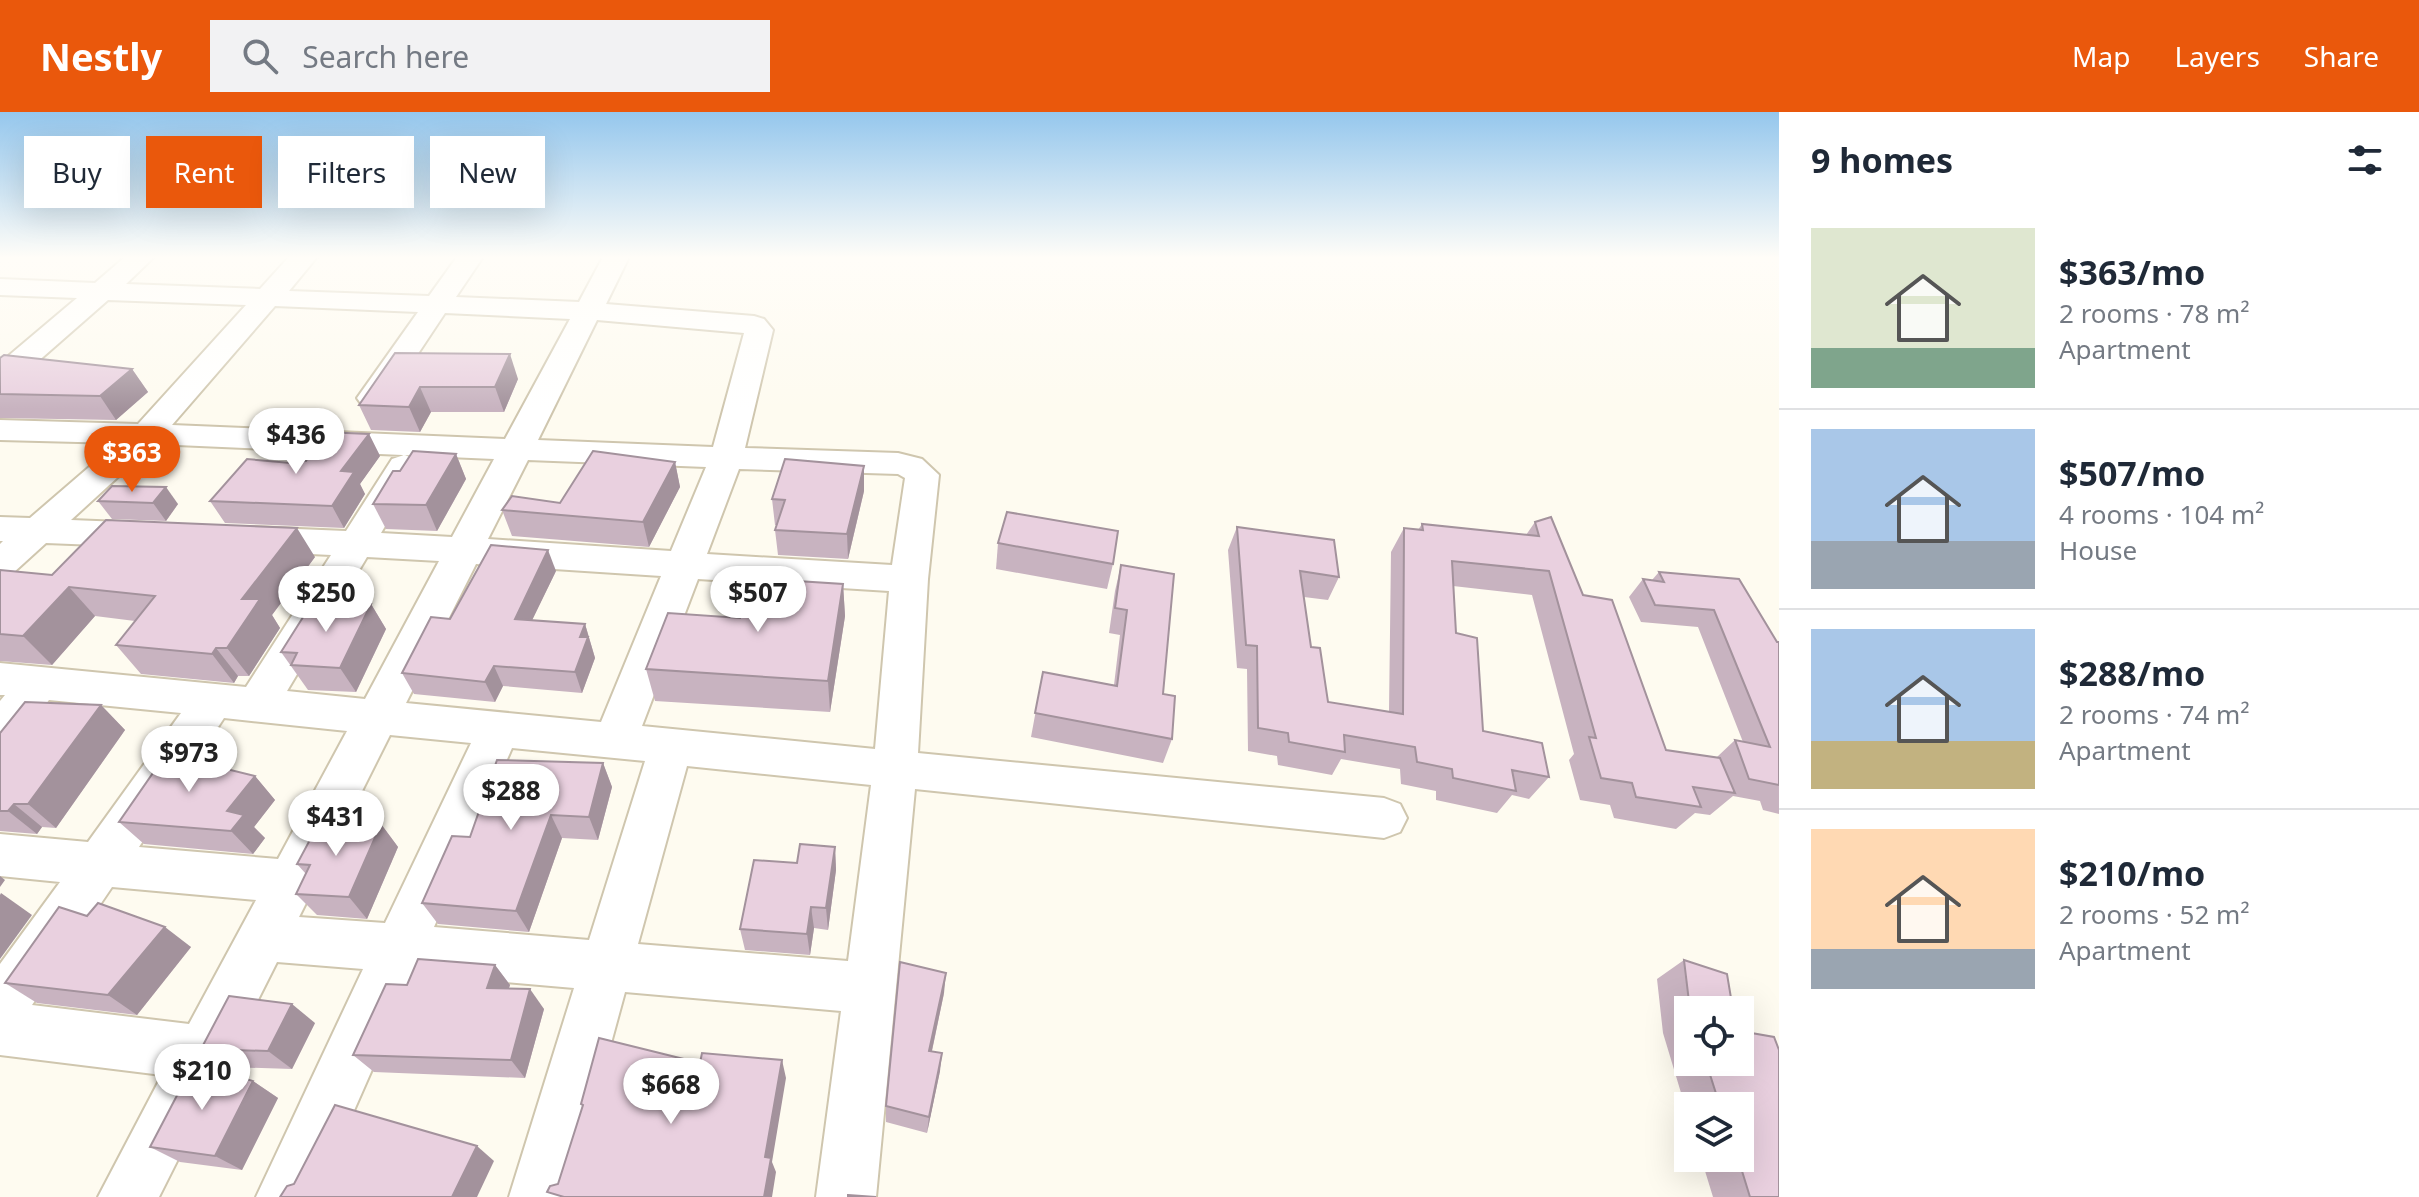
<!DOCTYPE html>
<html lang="en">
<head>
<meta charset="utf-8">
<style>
	:root { --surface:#fff; --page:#f2f2f3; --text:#1f2937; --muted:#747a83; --line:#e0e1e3; --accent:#ea580c }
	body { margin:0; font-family:"Noto Sans",sans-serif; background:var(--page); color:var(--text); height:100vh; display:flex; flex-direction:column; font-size:30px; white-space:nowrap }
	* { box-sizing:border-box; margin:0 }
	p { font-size:26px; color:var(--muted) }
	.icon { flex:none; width:44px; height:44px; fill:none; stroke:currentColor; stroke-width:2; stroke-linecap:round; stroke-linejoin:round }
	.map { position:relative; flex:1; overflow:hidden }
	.drawer { display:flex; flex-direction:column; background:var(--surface); width:640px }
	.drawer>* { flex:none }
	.top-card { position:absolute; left:24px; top:24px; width:760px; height:72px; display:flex; gap:16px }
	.fabs { position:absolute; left:1674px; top:884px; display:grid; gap:16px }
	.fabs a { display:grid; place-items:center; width:80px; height:80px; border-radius:0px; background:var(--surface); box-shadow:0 8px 32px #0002; font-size:40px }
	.price { position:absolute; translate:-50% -68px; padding:0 18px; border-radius:28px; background:#fff; color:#222; font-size:26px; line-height:52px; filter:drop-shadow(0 2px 4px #0008) }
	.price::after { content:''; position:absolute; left:50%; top:48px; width:24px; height:18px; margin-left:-12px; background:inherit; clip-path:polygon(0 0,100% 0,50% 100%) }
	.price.selected { background:var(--accent); color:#fff }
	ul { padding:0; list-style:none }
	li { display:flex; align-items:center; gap:24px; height:200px; padding:0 32px }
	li+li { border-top:2px solid var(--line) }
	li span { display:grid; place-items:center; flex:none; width:224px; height:160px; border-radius:0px; color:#555 }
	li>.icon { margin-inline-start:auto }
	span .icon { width:96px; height:96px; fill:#fffc; stroke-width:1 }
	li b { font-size:34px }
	h2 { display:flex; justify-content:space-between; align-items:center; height:96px; padding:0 32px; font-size:34px }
	.tag { padding:0 28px; border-radius:0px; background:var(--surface); box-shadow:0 8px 32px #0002; font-size:28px; line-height:72px }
	.tag.selected { background:var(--accent); color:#fff }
	header { display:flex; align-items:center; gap:48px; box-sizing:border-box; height:112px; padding:0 40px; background:var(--accent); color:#fff }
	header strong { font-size:38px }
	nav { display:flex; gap:44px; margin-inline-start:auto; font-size:28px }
	.search { width:560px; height:72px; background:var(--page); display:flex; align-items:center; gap:20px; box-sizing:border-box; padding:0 28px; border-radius:0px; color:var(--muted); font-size:30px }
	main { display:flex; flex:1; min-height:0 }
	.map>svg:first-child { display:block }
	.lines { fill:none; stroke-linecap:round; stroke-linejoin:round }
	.minor-casing { stroke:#cfc6ae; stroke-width:4 }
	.minor { fill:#fff; fill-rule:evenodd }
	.wall { fill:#c8b3c0 }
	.shaded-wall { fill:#a3929c }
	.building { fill:#e9d0df; stroke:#a3929c; stroke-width:2 }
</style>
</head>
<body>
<header>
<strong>Nestly</strong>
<div class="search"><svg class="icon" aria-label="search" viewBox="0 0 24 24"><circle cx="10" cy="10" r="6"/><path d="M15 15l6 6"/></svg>Search here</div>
<nav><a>Map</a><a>Layers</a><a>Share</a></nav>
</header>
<main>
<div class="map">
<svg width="1779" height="1085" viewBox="0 0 1779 1085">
	<rect width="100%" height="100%" fill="#fefbf0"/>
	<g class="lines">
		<g class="minor-casing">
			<path id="minor" d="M125,145H154L126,172L260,177L289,145H317L289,179L429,184L457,145H483L456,185L579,190L603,145H629L606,192L754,204L764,207L773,218L745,336L898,341L922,347L939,363L928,467L918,641L1384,686L1400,692L1407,706L1400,720L1384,726L915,677L876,1085H816L841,899L625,880L569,1085H509L574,876L414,862L316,1085H256L363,857L277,850L159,1085H98L162,963L0,943V852L60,770L0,764V722L88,730L181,601L49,588L15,631L0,636V589L5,583H0V551L246,575L331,443L251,439L238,436L233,427L238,418L251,415L346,419L392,347L404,343L416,347L421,354L381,421L452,425L494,347L154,332L71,408L147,411L160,414L165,423L160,432L147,435L46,431L13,461L0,465V432L3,429H0V405L30,406L117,331L0,328V308L138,312L246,193L108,188L11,273L0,276V251L77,186L0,183V167L95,171ZM275,194L418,200L357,286L362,293L373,295L384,293L445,201L570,207L505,327L172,313ZM597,208L744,221L713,335L538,328ZM528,348L706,355L671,439L488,427ZM739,357L898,362L905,366L892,453L707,442ZM367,445L439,449L365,587L287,579ZM476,452L661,464L601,610L406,591ZM698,467L889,479L875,637L642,614ZM224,606L347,619L278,747L139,735ZM390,623L471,631L385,811L299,805ZM512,636L645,649L589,828L434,815ZM687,654L871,673L848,849L638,832ZM112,775L256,788L189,912L32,893Z"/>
		</g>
		<use href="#minor" class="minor"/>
	</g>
	<g class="wall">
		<polygon points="395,241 518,267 504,300 431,300 420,320 371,318 359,293"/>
		<polygon points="0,246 132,257 148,280 116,308 0,306"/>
		<polygon points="369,322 380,344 360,372 365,382 344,416 225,411 210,389 290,351 306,349"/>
		<polygon points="456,342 466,367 437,419 386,417 373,392 400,359"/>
		<polygon points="675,350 680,375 649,435 512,424 502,398 560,391"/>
		<polygon points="864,379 848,447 778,443 775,418 777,413 775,413 772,387"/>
		<polygon points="98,389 178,392 166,409 112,407"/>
		<polygon points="1535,410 1583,483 1666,638 1718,646 1717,645 1735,628 1743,630 1698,515 1641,510 1629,485 1643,467 1652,468 1659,460 1779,530 1779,702 1763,698 1760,689 1733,684 1710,703 1695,701 1676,717 1614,706 1610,693 1580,688 1569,648 1574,642 1532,483 1453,474 1456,521 1483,619 1549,665 1529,687 1512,683 1497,701 1436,688 1436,679 1401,672 1400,657 1341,647 1332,663 1278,653 1277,644 1248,639 1247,557 1237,556 1228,438 1237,415 1339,465 1328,488 1304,485 1311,535 1328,590 1389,600 1391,440 1404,416 1418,418 1422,412 1526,423"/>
		<polygon points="998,431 1113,452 1107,477 996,457"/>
		<polygon points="315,445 272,503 280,516 249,564 238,564 234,571 141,562 116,533 135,509 95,504 52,553 0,549 0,458 52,463"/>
		<polygon points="1121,453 1163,582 1172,627 1163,651 1031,625 1043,560 1114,573 1120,523 1109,521 1115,479"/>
		<polygon points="556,459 532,508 585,512 595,546 582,581 503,574 495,590 414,582 402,561 450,507"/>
		<polygon points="843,472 845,504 830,600 655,589 646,557"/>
		<polygon points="371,492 386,517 356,580 308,578 281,540"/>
		<polygon points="101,593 125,618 56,716 42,715 37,722 0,719 0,621"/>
		<polygon points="203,639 217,655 255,664 275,688 254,715 265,726 253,742 144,732 119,710"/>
		<polygon points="603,651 612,675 598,728 562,726 529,820 438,812 422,791"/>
		<polygon points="381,712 398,735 367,807 317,803 296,782 306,762 297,752"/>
		<polygon points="835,735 836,758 828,818 814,816 810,843 745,838 740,817 797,751"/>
		<polygon points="87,804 191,835 137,903 37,891 5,871"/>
		<polygon points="1684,848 1733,898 1688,898 1688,950 1740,950 1779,1085 1713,1085 1701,1046 1740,1046 1740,994 1688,994 1688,1004 1663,921 1657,867"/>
		<polygon points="495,853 510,873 509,876 544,897 525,966 374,960 353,943 407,873"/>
		<polygon points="944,881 932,939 940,959 927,1021 886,1010 886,994"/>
		<polygon points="315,911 292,957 228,955 201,937"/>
		<polygon points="253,969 278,986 242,1058 180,1050 150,1035"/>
	</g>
	<g class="shaded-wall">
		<polygon points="510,242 518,267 504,300 495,275"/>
		<polygon points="132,257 148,280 116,308 100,284"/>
		<polygon points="420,275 431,300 420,320 409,295"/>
		<polygon points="369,322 380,344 360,372 365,382 344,416 332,394 341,359"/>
		<polygon points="456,342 466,367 437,419 426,393"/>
		<polygon points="675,350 680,375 649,435 643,410"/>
		<polygon points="864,354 864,379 848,447 847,422"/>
		<polygon points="166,375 178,392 166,409 153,391"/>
		<polygon points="297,416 315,445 272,503 280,516 249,564 227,536 242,487"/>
		<polygon points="548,438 556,459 523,527 515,507"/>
		<polygon points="843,472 845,504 830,600 828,569"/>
		<polygon points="69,475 95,504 52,553 23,524"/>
		<polygon points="371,492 386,517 356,580 340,556"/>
		<polygon points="585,512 595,546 582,581 575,560 580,525"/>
		<polygon points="216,536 238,564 234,571 212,542"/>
		<polygon points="494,554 503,574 495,590 485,570"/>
		<polygon points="101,593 125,618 56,716 28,692"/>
		<polygon points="203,639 224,663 194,649"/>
		<polygon points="603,651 612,675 598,728 589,705"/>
		<polygon points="255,664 275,688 254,715 265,726 253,742 231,719 227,699"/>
		<polygon points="14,692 42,715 37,722 8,699"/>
		<polygon points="551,703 562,726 529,820 516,799"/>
		<polygon points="381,712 398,735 367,807 349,785"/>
		<polygon points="835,735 836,758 828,818 826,796"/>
		<polygon points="0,764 5,768 0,775"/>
		<polygon points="1,781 32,803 0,847 0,783"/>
		<polygon points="811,795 814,816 810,843 807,822"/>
		<polygon points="165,815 191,835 137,903 108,883"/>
		<polygon points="495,853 510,873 502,895 487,876"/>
		<polygon points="946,861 944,881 928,957 929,939"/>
		<polygon points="530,877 544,897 525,966 511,948"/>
		<polygon points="292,892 315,911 292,957 268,939"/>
		<polygon points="942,941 940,959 927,1021 929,1005"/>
		<polygon points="782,948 786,966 772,1050 776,1060 772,1085 764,1085 765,1045"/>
		<polygon points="253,969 278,986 242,1058 215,1044"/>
		<polygon points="477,1034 494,1049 477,1085 452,1085"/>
	</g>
	<g class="building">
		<polygon points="395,241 510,242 495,275 420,275 409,295 359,293"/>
		<polygon points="4,243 132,257 100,284 0,282 0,246"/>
		<polygon points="323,320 369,322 341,359 354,360 332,394 210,389 247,347 290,351 293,348 306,349"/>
		<polygon points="413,339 456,342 426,393 373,392 393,359 400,359"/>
		<polygon points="593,339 675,350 643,410 502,398 512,384 560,391"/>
		<polygon points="785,347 864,354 847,422 775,418 785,388 772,387"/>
		<polygon points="112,374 166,375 153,391 98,389"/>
		<polygon points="1007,400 1118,419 1113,452 998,431"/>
		<polygon points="1551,405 1583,483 1612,488 1666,638 1720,646 1735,681 1693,675 1701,695 1636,685 1632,671 1601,666 1589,625 1596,626 1549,459 1452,449 1456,521 1477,526 1483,619 1542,631 1549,665 1512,658 1516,679 1453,666 1452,657 1417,650 1415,635 1344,623 1345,640 1289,630 1288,621 1258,616 1257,534 1246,533 1237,415 1334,428 1339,465 1300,459 1311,535 1320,536 1328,590 1403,602 1404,416 1423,418 1422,412 1539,424 1535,410"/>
		<polygon points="106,408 297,416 242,487 260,487 227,536 216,536 212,542 116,533 155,484 69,475 23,524 0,522 0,458 52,463"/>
		<polygon points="491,433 548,438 515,507 585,512 580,525 588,525 575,560 494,554 485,570 402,561 431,505 450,507"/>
		<polygon points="1121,453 1174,462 1163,582 1175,584 1172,627 1035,601 1043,560 1117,574 1127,498 1115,496"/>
		<polygon points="1659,460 1739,467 1777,530 1779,530 1779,673 1749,667 1735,628 1770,635 1714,498 1655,493 1643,467 1664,470"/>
		<polygon points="750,466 843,472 828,569 646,557 668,501 740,506"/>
		<polygon points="312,491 371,492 340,556 291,553 297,541 281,540"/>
		<polygon points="25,590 101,593 28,692 14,692 8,699 0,699 0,621"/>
		<polygon points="173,632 203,639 194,649 255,664 227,699 244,703 231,719 119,710"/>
		<polygon points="497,648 603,651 589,705 551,703 516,799 422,791 452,724 470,725"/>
		<polygon points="320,709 381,712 349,785 296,782 310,753 297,752"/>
		<polygon points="800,732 835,735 826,796 811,795 807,822 740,817 754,748 797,751"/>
		<polygon points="98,791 165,815 108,883 5,871 59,795 87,804"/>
		<polygon points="418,847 495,853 487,876 530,877 511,948 353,943 386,872 407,873"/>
		<polygon points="1684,848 1727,862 1733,898 1690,898"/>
		<polygon points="900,850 946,861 929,939 942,941 929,1005 886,994"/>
		<polygon points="229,884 292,892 268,939 201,937"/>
		<polygon points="1740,919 1774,925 1779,938 1779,1085 1750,1085 1738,1046 1740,1046 1740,994 1720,994 1706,950 1740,950"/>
		<polygon points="599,926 700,951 702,941 782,948 765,1045 771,1046 764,1085 564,1085 547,1080 550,1074 558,1072 583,993 581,992"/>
		<polygon points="194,951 253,969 215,1044 150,1035"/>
		<polygon points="335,993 477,1034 452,1085 280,1085 287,1074 294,1072"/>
		<polygon points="848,1083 876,1085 848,1085"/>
	</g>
	<linearGradient id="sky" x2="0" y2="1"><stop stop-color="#95c7ed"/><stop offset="0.49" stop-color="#fffdf8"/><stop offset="1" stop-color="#fffdf8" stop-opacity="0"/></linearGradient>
	<rect width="1779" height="297" fill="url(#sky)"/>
</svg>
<div class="fabs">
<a><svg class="icon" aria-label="locate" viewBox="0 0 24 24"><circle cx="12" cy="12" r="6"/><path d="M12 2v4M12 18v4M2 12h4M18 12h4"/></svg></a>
<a><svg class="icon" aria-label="layers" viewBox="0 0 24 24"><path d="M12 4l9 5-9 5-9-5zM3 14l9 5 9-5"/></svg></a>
</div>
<b class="price" style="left:296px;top:364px">$436</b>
<b class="price selected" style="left:132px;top:382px">$363</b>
<b class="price" style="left:326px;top:522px">$250</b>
<b class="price" style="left:758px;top:522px">$507</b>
<b class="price" style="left:189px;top:682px">$973</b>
<b class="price" style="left:511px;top:720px">$288</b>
<b class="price" style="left:336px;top:746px">$431</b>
<b class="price" style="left:202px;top:1000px">$210</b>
<b class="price" style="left:671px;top:1014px">$668</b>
<div class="top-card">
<a class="tag">Buy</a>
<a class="tag selected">Rent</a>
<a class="tag">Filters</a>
<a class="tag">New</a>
</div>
</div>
<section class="drawer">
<h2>9 homes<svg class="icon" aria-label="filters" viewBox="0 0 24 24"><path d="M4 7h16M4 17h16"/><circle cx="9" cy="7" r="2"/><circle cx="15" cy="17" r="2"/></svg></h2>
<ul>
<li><span style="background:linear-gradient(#dfe7d0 75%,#7fa58c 0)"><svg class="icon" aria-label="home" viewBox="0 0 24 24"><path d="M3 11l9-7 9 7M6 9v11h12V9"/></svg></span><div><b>$363/mo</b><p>2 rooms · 78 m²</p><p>Apartment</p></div></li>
<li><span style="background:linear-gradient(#a9c7e8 70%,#9aa5b1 0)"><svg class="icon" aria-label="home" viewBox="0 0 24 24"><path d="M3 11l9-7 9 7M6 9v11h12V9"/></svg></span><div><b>$507/mo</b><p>4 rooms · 104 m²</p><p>House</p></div></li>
<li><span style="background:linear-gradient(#a9c7e8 70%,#c2b280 0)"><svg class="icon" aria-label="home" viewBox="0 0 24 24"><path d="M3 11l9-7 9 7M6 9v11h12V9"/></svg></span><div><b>$288/mo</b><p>2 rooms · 74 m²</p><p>Apartment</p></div></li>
<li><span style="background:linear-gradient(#ffd9b3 75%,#9aa5b1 0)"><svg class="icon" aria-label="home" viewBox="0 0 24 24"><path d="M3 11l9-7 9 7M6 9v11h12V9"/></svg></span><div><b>$210/mo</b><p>2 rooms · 52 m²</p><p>Apartment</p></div></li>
</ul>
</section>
</main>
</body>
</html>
